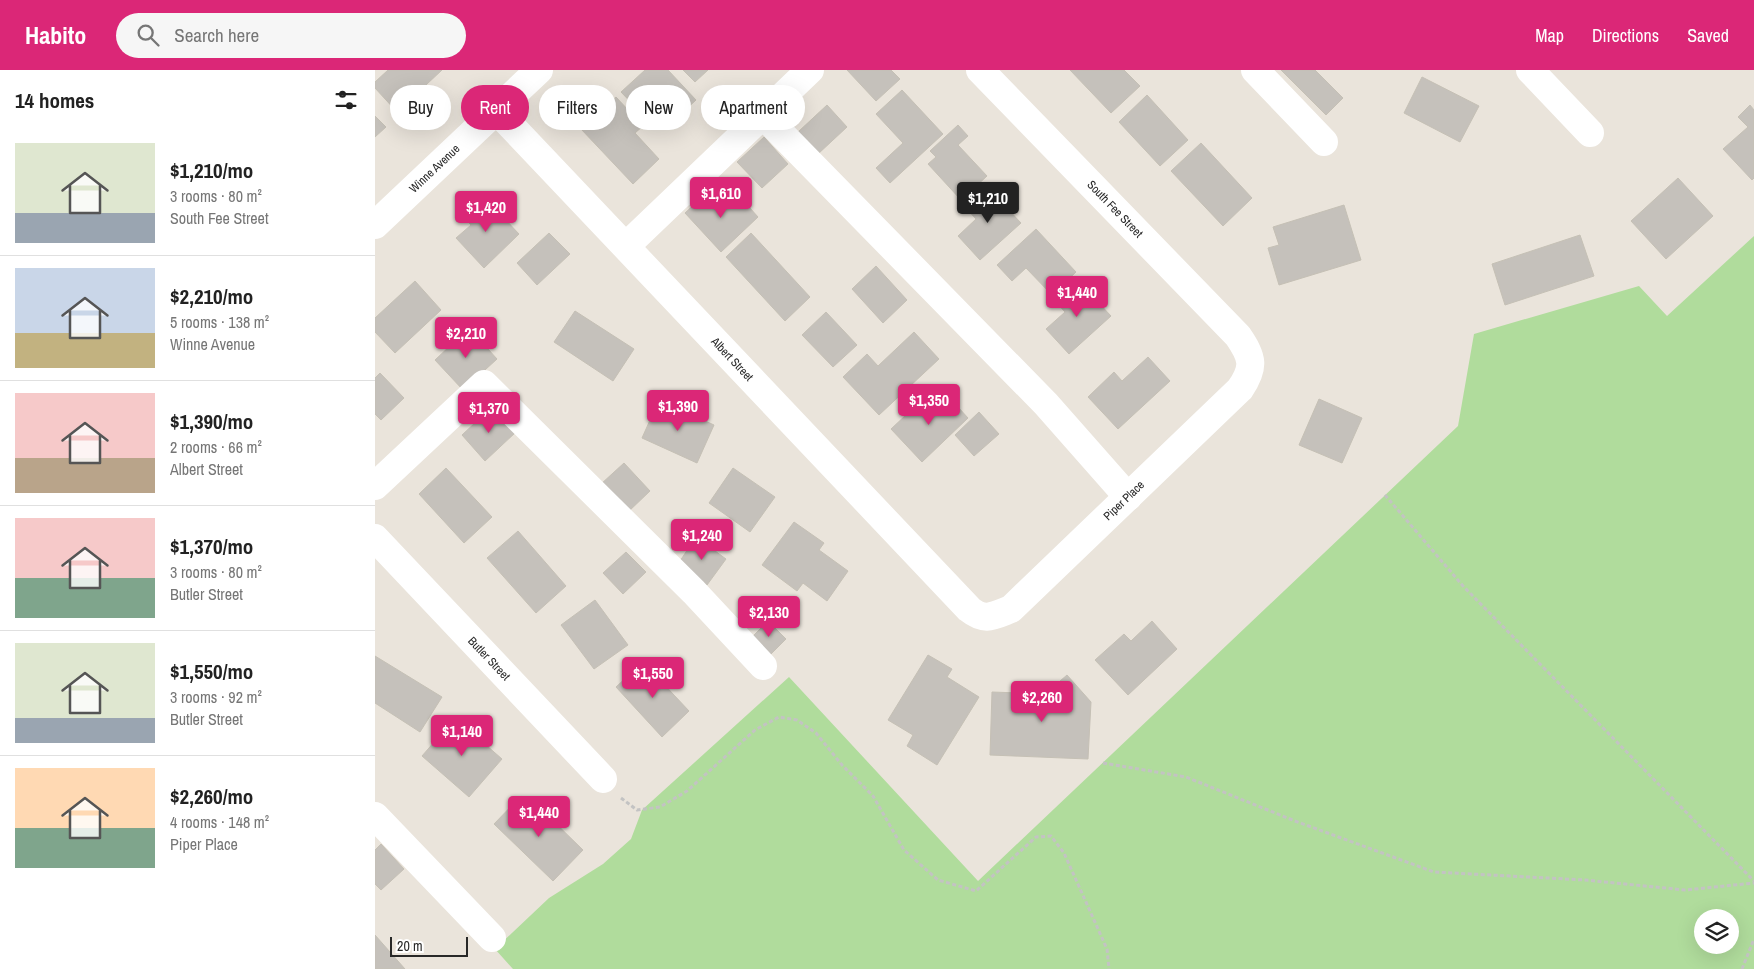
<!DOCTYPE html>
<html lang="en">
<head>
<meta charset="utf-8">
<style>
	:root { --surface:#fff; --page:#f6f6f6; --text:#222; --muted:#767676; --line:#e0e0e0; --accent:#db2777 }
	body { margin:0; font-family:"Archivo Narrow",sans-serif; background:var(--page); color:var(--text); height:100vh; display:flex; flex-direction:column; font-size:19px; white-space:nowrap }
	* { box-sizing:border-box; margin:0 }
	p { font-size:16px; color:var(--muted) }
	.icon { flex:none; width:28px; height:28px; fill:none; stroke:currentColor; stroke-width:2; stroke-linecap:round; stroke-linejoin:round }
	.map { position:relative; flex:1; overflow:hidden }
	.panel { display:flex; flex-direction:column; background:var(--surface); width:375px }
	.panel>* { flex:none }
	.banner { position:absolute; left:15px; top:15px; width:475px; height:45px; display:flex; gap:10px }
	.fabs { position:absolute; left:1319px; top:839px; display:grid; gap:10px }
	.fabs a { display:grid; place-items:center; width:45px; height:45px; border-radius:50%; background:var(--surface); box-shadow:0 5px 20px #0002; font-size:25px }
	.scale { position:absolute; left:15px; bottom:12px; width:78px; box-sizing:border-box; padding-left:5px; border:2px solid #282828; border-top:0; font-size:14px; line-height:18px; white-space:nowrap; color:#282828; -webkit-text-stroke:4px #fff; paint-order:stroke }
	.price { position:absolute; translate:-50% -42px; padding:0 11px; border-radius:5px; background:var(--accent); color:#fff; font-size:16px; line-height:32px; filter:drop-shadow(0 1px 2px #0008) }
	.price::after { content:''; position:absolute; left:50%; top:30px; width:15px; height:11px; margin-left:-8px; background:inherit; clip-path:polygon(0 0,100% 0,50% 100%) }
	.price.current { background:#222; color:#fff }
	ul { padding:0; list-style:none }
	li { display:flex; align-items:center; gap:15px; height:125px; padding:0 15px }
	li+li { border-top:1px solid var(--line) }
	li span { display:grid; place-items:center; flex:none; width:140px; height:100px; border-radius:0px; color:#555 }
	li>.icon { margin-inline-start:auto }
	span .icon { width:60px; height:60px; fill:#fffc; stroke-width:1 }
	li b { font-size:21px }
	h2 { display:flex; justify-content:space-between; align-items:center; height:60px; padding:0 15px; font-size:21px }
	.pill { padding:0 18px; border-radius:22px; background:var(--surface); box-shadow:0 5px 20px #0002; font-size:18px; line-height:45px }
	.pill.current { background:var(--accent); color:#fff }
	header { display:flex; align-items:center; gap:30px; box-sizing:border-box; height:70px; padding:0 25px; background:var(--accent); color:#fff }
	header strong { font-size:24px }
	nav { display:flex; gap:28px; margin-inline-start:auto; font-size:18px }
	.search { width:350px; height:45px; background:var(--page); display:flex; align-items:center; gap:12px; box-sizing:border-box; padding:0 18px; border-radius:28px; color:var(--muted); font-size:19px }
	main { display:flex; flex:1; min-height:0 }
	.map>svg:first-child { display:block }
	.green { fill:#b0dc9c; fill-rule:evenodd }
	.building { fill:#c5c1bb; stroke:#c5c0b5 }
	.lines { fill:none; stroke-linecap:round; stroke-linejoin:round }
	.path { stroke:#c3c3c3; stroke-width:3; stroke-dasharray:4 2.5; stroke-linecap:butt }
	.minor { stroke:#fff; stroke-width:28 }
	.labels { text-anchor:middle; stroke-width:4.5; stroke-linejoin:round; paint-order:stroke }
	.street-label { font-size:12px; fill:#282828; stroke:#fff }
</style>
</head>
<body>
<header>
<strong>Habito</strong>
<div class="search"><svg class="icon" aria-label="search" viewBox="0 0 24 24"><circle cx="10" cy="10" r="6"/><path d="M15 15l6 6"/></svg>Search here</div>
<nav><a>Map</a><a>Directions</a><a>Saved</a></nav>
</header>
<main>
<section class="panel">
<h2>14 homes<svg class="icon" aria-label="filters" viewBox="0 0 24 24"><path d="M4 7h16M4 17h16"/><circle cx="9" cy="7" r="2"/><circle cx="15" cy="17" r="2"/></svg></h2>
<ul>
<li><span style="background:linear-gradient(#dfe7d0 70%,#9aa5b1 0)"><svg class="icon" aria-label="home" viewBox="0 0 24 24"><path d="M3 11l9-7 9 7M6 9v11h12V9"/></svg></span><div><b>$1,210/mo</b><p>3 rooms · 80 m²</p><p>South Fee Street</p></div></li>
<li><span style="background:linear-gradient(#c9d6e8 65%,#c2b280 0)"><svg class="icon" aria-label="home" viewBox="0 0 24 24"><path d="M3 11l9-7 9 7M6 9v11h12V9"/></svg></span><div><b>$2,210/mo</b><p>5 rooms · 138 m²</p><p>Winne Avenue</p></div></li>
<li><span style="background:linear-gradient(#f6c9c9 65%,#b9a48a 0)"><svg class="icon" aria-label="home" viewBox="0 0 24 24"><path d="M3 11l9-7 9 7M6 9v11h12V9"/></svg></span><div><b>$1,390/mo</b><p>2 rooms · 66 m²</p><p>Albert Street</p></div></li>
<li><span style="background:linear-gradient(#f6c9c9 60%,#7fa58c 0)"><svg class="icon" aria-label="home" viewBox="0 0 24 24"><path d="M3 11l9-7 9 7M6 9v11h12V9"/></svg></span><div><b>$1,370/mo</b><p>3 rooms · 80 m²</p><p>Butler Street</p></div></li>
<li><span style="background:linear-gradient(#dfe7d0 75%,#9aa5b1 0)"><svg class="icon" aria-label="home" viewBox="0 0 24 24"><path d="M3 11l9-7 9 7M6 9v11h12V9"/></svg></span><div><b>$1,550/mo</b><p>3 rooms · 92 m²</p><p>Butler Street</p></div></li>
<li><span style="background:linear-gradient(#ffd9b3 60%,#7fa58c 0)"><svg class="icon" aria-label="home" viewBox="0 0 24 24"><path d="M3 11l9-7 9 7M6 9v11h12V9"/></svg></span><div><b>$2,260/mo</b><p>4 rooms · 148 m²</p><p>Piper Place</p></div></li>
</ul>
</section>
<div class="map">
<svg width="1379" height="899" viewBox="0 0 1379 899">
	<rect width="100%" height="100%" fill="#eae4db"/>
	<path class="green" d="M1379,166V899H138L120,879L174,828L228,794L256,769L267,740L414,607L603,811L1083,356L1099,264L1264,216L1292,246ZM1328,848H1355V875H1328Z"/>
	<g class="building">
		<polygon points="13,0 67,0 22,42 0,18 0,12"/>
		<polygon points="270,0 293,0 321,30 296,53 278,34 267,44 246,22"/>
		<polygon points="308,0 333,0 320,12"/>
		<polygon points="472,0 516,0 525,9 501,31"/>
		<polygon points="695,0 749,0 765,16 736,43"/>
		<polygon points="906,0 940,0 968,28 951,45"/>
		<polygon points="1047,7 1104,36 1085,72 1029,43"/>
		<polygon points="527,20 568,64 515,113 501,98 528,73 501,44"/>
		<polygon points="772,25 813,70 785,96 744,52"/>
		<polygon points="241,27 268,56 260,63 284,89 258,114 206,59"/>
		<polygon points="366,30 380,46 358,65 344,49"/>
		<polygon points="452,35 472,57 443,84 423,62"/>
		<polygon points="1375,35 1379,40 1379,108 1377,110 1348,79 1373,57 1363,47"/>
		<polygon points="0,46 11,57 0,67"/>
		<polygon points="583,55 593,66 583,75 612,106 586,130 553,94 561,87 555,81"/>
		<polygon points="389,67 413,94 387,118 362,92"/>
		<polygon points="826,73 877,128 848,156 796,101"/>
		<polygon points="1303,108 1338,146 1291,189 1256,151"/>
		<polygon points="613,118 646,153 605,190 583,166 601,149 591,138"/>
		<polygon points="335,120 353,140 366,128 383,147 346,182 310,143"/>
		<polygon points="110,128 144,164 109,198 81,168 96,155 89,147"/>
		<polygon points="969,135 986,190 904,215 893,178 904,175 898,157"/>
		<polygon points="661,159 701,202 677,225 651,198 637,211 622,195"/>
		<polygon points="174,163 195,184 162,215 142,193"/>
		<polygon points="376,163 435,227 410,251 351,187"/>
		<polygon points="1205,165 1219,206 1130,235 1117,194"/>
		<polygon points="501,196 532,230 508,253 477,219"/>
		<polygon points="40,211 66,240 20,283 0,262 0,248"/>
		<polygon points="703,211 736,246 694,284 671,259 690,242 681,232"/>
		<polygon points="200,241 259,279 238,311 179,272"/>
		<polygon points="451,242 482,275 458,297 427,265"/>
		<polygon points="94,258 122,289 88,320 60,290"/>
		<polygon points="539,262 564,289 504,345 468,307 492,284 503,296"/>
		<polygon points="773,287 795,311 743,359 713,327 739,302 747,311"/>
		<polygon points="5,303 29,328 6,350 0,344 0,308"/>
		<polygon points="572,325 593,348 547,392 516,359 548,329 557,339"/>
		<polygon points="944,329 987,348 967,393 924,375"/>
		<polygon points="284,330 339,355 322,393 267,368"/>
		<polygon points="117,337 141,362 110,391 87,365"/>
		<polygon points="604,342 624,364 599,386 580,365"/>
		<polygon points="249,393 275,421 252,443 226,414"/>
		<polygon points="71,398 117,447 89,473 44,424"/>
		<polygon points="358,398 400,427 375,462 334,433"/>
		<polygon points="419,452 449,473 444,480 473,501 452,531 428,513 422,521 387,495"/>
		<polygon points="143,461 191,516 161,543 112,488"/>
		<polygon points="321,467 351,489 332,515 303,494"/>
		<polygon points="251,482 271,502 248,524 228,503"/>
		<polygon points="220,530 253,575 219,599 186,555"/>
		<polygon points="393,551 411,569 395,585 377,567"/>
		<polygon points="777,551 802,579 753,625 720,590 749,564 756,571"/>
		<polygon points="553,585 577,599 572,607 604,627 562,695 532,676 538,665 513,650"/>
		<polygon points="0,586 67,627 45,662 0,633"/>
		<polygon points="268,592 314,641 287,667 241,617"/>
		<polygon points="692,605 716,632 713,689 615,685 617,622 670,624"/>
		<polygon points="80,648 127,689 94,727 47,686"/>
		<polygon points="146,726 164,743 167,740 208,780 178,811 119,754"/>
		<polygon points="6,774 29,799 6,820 0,814 0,780"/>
		<polygon points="0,865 30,899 0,899"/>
	</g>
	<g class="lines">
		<g class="path">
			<polyline points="1010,425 1088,516 1379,811"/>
			<polyline points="728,693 811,707 920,751 1059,802 1210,810 1310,820 1379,813"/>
			<polyline points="246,728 262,740 285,737 312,721 380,660 404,647 422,650 441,663 467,695 498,726 529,780 563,810 601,821 661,767 676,766 689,783 732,879 734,899"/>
			<polyline points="1367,899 1379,869"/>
		</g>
		<g class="minor">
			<polyline points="880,0 949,72"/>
			<polyline points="1155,0 1215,63"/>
			<path id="s1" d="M122,41L594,539C610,552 618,546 636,539L865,319C880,297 878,288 863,266L605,0"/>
			<polyline points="388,45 671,334 753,427"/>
			<path id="s2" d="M0,155L164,0"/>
			<polyline points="251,176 435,0"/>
			<polyline points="0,416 109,314 319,522 388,596"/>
			<path id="s3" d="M0,468L228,709"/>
			<polyline points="0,746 117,868"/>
		</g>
	</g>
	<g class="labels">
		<g class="street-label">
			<text dy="4" stroke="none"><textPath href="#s2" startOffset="82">Winne Avenue</textPath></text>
			<text transform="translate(740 139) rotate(46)" y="4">South Fee Street</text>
			<text dy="4" stroke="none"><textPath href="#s1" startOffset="342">Albert Street</textPath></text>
			<text dy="4" stroke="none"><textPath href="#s1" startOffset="888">Piper Place</textPath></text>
			<text dy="4" stroke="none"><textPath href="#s3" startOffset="166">Butler Street</textPath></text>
		</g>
	</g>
</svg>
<div class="fabs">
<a><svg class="icon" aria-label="layers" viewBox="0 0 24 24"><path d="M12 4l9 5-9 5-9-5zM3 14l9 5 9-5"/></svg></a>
</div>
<div class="scale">20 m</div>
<b class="price" style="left:346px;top:149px">$1,610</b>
<b class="price current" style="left:613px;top:154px">$1,210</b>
<b class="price" style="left:111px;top:163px">$1,420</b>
<b class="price" style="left:702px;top:248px">$1,440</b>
<b class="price" style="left:91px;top:289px">$2,210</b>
<b class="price" style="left:554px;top:356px">$1,350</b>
<b class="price" style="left:303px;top:362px">$1,390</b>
<b class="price" style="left:114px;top:364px">$1,370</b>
<b class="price" style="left:327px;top:491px">$1,240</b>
<b class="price" style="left:394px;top:568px">$2,130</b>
<b class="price" style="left:278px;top:629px">$1,550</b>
<b class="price" style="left:667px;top:653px">$2,260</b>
<b class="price" style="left:87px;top:687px">$1,140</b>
<b class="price" style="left:164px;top:768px">$1,440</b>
<div class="banner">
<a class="pill">Buy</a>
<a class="pill current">Rent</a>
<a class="pill">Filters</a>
<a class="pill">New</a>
<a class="pill">Apartment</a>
</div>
</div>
</main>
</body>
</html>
